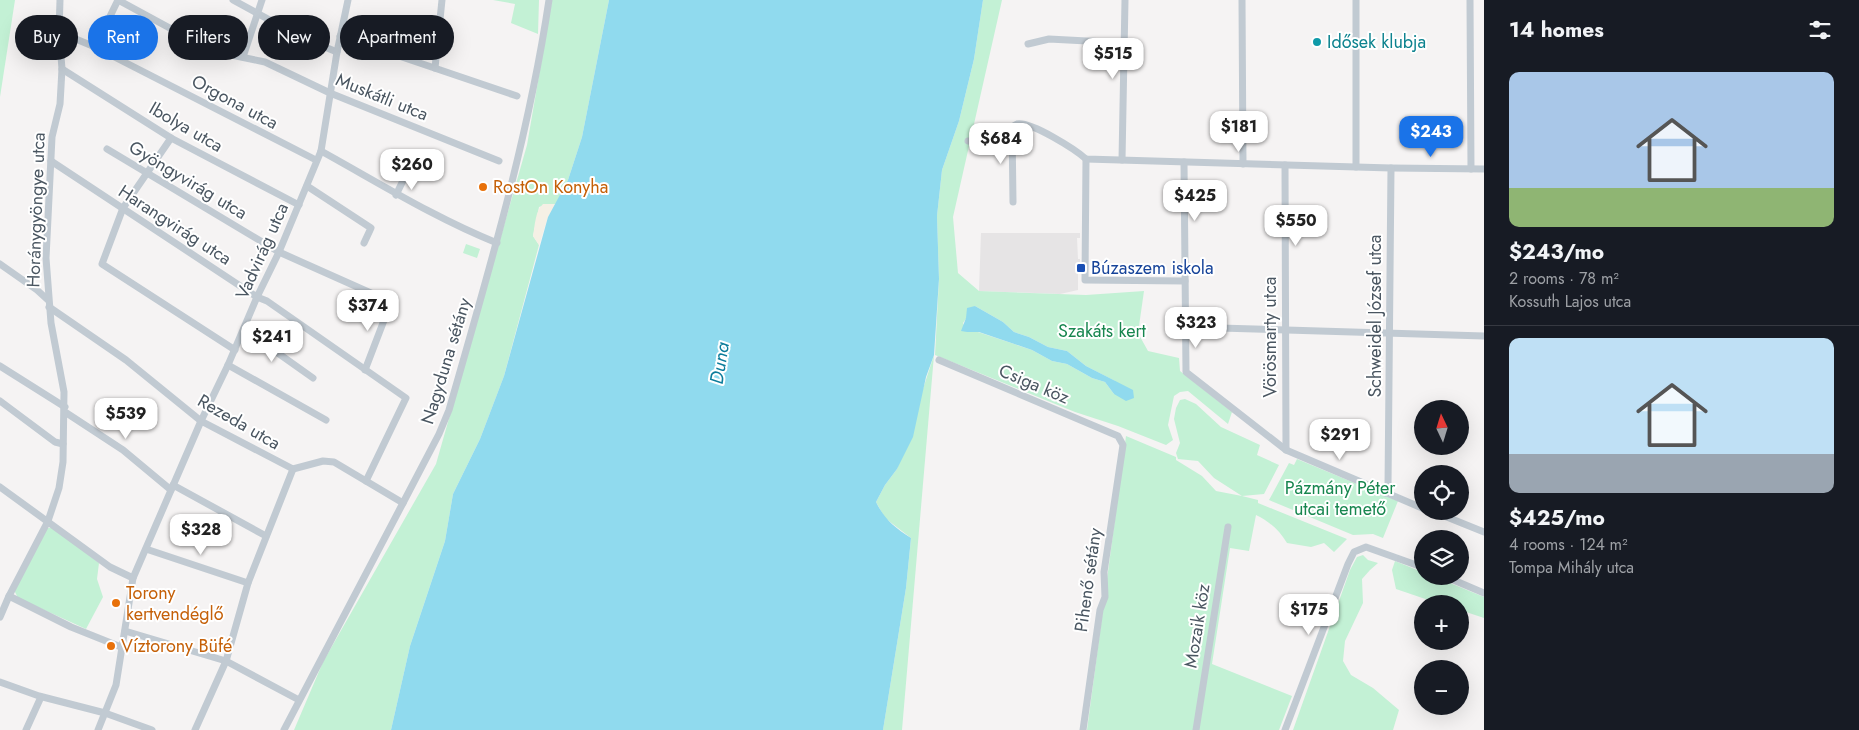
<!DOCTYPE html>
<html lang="en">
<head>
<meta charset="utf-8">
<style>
	:root { --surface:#171b24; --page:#242831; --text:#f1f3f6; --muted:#9ea1a6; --line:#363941; --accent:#1a73e8 }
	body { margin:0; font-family:Jost,sans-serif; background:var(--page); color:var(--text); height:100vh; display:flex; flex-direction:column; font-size:19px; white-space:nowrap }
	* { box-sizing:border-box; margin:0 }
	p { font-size:16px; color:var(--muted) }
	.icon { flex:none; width:28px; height:28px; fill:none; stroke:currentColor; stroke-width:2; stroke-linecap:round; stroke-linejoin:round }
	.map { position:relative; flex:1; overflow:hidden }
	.sheet { display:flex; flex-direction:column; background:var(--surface); width:375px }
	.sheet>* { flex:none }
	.top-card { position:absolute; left:15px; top:15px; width:475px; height:45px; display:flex; gap:10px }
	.needle { width:32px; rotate:356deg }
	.fabs { position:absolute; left:1414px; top:400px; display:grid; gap:10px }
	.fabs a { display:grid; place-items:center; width:55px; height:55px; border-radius:50%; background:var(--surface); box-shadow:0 5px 20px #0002; font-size:25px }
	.price { position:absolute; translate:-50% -42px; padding:0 11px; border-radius:10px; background:#fff; color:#222; font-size:16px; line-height:32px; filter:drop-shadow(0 1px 2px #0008) }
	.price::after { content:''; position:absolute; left:50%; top:30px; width:15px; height:11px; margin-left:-8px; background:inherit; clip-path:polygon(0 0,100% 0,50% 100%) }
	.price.current { background:var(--accent); color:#fff }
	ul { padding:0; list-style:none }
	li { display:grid; align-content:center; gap:10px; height:265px; padding:0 25px }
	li+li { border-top:1px solid var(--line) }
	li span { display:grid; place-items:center; height:155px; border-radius:10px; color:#555 }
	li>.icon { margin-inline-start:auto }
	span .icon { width:90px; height:90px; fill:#fffc; stroke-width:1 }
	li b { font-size:21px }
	h2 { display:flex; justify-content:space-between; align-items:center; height:60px; padding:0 25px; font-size:21px }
	.chip { padding:0 18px; border-radius:22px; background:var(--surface); box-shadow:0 5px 20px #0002; font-size:18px; line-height:45px }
	.chip.current { background:var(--accent); color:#fff }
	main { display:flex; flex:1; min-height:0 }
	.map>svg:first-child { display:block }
	.education { fill:#e6e4e5 }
	.green { fill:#c3f1d5; fill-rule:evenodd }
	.sand { fill:#f5f0e5 }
	.water { fill:#90daee }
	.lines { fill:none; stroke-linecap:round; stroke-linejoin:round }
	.minor { stroke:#c1cad2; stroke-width:7 }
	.culture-dot { fill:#0f9aa8; stroke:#fff; stroke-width:2 }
	.food-dot { fill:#e8710a; stroke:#fff; stroke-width:2 }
	.transit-dot { fill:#1a4fb4; stroke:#fff; stroke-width:2 }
	.labels { text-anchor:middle; stroke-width:4; stroke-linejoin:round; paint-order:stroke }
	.culture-label { font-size:18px; fill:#0d838f; stroke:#fff; text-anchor:start }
	.street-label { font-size:18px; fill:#4a5661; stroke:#fff }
	.food-label { font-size:18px; fill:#c56008; stroke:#fff; text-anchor:start }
	.transit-label { font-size:18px; fill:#164399; stroke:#fff; text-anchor:start }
	.park-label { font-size:18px; fill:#17864f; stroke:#fff }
	.water-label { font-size:19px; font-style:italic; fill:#0c7c9b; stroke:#fff }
</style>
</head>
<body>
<main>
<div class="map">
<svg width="1484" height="730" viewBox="0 0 1484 730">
	<rect width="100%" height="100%" fill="#f5f3f3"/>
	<polygon class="education" points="981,233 1080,233 1080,238 1077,238 1078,259 1080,259 1080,263 1076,264 1076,268 1078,268 1078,290 1060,294 979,291"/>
	<g class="green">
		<polygon points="0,0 15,0 0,97"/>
		<polygon points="493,0 539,0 538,34 511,23 515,4"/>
		<polygon points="552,0 609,0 582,137 568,180 556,204 548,204 539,207 533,236 539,245 504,376 480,439 453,494 445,541 410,646 391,730 294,730 323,662 436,464 527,145"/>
		<path d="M983,0H1002L953,217L958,273L979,291L1086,295L1144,291L1138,333L1148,351L1179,358L1180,371L1232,412L1228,424L1188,391L1180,392L1174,396L1168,425L1173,440L1166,445L1118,426L1075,412L935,355L939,279L937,216L942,170L959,121L974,59ZM975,306L1003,322L1014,332L1029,337L1048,347L1067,351L1086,366L1115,381L1114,394L1105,382L1092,378L1067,364L1052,361L1032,350L978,332H967L963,323Z"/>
		<polygon points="466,244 480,249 477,258 463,253"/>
		<polygon points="934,355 902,730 883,730 906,588 911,538 885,518 876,502 885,485 897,469"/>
		<path d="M1185,399L1196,404L1221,427L1260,445L1257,455L1279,465L1264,494L1242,496L1258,500V503L1347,539L1334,552L1324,543L1311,547L1287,543C1279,530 1270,522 1256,515L1249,551L1230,548L1212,664L1292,696L1279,730H1087L1126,436L1176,457V460L1202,476L1216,491L1242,496L1214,478L1198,461L1178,459L1176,453L1180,443L1174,419L1176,408L1180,400Z"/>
		<polygon points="1297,459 1398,501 1383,538 1373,534 1353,535 1269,500 1289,463 1294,465"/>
		<polygon points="53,527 99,563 97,579 103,597 86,629 18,598 14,590 44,529"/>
		<polygon points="1363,555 1368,560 1378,563 1370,570 1362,579 1363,603 1345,641 1343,661 1351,675 1373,688 1399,710 1393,730 1293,730 1350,570 1357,557"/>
		<polygon points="1395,561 1422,572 1422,576 1433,576 1484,597 1484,618 1460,610 1460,604 1440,604 1396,589 1392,570"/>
	</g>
	<path class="sand" d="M543,204H556L548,217L539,245L533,236C535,226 535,211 543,204Z"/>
	<g class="water">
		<path d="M609,0H983L974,59L959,121L942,170L937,216L939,279L934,355L926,377L913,437L897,469L885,485L876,502C885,520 894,527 911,538L906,588L883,730H391L410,646L445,541L453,494L480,439L504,376L548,217L568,180L582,137Z"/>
		<polygon points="975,306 1003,322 1014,332 1029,337 1048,347 1067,351 1086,366 1133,390 1134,398 1126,401 1114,394 1105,382 1092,378 1067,364 1052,361 1032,350 979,332 967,332 961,331 966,318 967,308"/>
	</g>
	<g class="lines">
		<g class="minor">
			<polyline points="118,0 212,51 265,62 330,93 499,161"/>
			<polyline points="233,0 303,38 337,52"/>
			<polyline points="1242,0 1243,164"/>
			<polyline points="1470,0 1471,169"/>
			<polyline points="59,32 95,47 316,160"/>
			<polyline points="340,36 517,96"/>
			<polyline points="1028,44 1049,39 1125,43"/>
			<polyline points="95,47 118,0"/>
			<polyline points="243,57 262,0"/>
			<polyline points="435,68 442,0"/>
			<polyline points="62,69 171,138 299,205"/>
			<polyline points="1012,128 1013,202"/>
			<polyline points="171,138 123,208 102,264 235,350"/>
			<path d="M968,141C986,144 992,141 1008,131C1010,129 1014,125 1017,124C1031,121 1076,150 1086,159L1391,168L1484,169"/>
			<polyline points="107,149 279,252 391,302 365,370"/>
			<path d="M321,151C379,183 435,218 497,243"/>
			<polyline points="1086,159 1085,280 1185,281"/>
			<polyline points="1122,160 1125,0"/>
			<polyline points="51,161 257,297 267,301 406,398 366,481"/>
			<polyline points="1184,162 1186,372 1286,450 1422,508"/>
			<polyline points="1285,165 1286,450"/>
			<polyline points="1356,167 1356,0"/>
			<polyline points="307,186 371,228 364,243"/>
			<polyline points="396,195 414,158"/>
			<polyline points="0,264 37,290 48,300"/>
			<polyline points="49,307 126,360 201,421 293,469 323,461 334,462 403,503"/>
			<polyline points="1185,327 1484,336"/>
			<polyline points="244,329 313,378"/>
			<polyline points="939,360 1118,436 1123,445 1104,572 1105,597 1100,610 1083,730"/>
			<polyline points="228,365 326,420"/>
			<polyline points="0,366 65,407"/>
			<polyline points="0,401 55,442 63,444"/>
			<polyline points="65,412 123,450 171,490"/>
			<polyline points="173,485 266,536"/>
			<polyline points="0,487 110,567 133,578"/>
			<polyline points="1385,493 1388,486 1391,168"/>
			<polyline points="1432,511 1484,532"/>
			<polyline points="146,549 248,583"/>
			<polyline points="1444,576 1484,593"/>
			<polyline points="9,596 71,627 121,647"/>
			<polyline points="0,617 9,596 48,521 59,488 63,462 64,392 51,323 46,258 52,137 60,104 62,69 59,32 60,0"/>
			<polyline points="125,631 226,661 299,700"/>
			<polyline points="0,682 39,696 105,713 152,730"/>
			<polyline points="26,730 41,697"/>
			<polyline points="98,730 116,685 133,578 201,421 228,365 257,297 279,252 321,151 337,52 348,0"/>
			<polyline points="195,730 226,661 248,583 293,469"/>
			<path d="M284,730L403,503L439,434L449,410C488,274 528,140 549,0"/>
			<polyline points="1196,730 1228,527"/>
			<polyline points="1285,730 1348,564 1354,552 1366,547 1422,567"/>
		</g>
	</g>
	<circle class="culture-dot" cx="1317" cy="42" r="5"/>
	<g class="food-dot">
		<circle cx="483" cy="187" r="5"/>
		<circle cx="116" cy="603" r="5"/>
		<circle cx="111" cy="646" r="5"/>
	</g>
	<rect class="transit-dot" x="1076" y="263" width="10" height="10" rx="2.5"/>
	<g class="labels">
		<g class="culture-label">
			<text x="1327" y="48">Idősek klubja</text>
		</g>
		<g class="street-label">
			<text transform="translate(382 97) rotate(22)" y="6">Muskátli utca</text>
			<text transform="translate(235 102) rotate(28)" y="6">Orgona utca</text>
			<text transform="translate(186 127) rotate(30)" y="6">Ibolya utca</text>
			<text transform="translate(188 180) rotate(31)" y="6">Gyöngyvirág utca</text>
			<text transform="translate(36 210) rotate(-88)" y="6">Horánygyöngye utca</text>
			<text transform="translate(175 225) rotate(33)" y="6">Harangvirág utca</text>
			<text transform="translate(262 251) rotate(-66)" y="6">Vadvirág utca</text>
			<text transform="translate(1375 316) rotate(-90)" y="6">Schweidel József utca</text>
			<text transform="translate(1270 337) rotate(-90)" y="6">Vörösmarty utca</text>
			<text transform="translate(446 361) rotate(-73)" y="6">Nagyduna sétány</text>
			<text transform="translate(1034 384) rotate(23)" y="6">Csiga köz</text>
			<text transform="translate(239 422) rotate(30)" y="6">Rezeda utca</text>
			<text transform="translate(1088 580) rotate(-82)" y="6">Pihenő sétány</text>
			<text transform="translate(1197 626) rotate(-81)" y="6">Mozaik köz</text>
		</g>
		<g class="food-label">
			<text x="493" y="193">RostOn Konyha</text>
			<text x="126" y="599">Torony<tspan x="126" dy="21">kertvendéglő</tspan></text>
			<text x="121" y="652">Víztorony Büfé</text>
		</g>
		<g class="transit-label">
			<text x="1091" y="274">Búzaszem iskola</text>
		</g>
		<g class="park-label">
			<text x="1102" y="337">Szakáts kert</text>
			<text x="1340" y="494">Pázmány Péter<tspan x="1340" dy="21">utcai temető</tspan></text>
		</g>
		<g class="water-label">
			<text transform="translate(719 363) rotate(-81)" y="7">Duna</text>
		</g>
	</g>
</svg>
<div class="fabs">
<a><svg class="needle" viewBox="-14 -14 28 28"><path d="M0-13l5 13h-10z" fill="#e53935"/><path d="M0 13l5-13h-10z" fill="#9ea1a6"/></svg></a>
<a><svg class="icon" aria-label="locate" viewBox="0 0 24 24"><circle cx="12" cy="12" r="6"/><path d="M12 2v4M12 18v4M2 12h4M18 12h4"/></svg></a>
<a><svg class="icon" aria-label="layers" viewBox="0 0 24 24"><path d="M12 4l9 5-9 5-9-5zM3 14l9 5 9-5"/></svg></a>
<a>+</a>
<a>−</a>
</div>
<b class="price" style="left:1113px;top:80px">$515</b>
<b class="price" style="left:1239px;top:153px">$181</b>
<b class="price current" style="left:1431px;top:158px">$243</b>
<b class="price" style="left:1001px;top:165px">$684</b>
<b class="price" style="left:412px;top:191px">$260</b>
<b class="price" style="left:1195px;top:222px">$425</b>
<b class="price" style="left:1296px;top:247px">$550</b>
<b class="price" style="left:368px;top:332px">$374</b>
<b class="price" style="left:1196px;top:349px">$323</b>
<b class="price" style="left:272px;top:363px">$241</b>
<b class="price" style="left:126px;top:440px">$539</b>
<b class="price" style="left:1340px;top:461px">$291</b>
<b class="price" style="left:201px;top:556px">$328</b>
<b class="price" style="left:1309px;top:636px">$175</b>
<div class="top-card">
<a class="chip">Buy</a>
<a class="chip current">Rent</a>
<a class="chip">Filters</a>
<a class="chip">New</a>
<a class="chip">Apartment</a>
</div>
</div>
<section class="sheet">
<h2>14 homes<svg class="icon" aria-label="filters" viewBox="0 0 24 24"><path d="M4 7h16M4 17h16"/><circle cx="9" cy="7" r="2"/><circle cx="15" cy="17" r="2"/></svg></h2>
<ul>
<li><span style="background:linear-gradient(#a9c7e8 75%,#8fb573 0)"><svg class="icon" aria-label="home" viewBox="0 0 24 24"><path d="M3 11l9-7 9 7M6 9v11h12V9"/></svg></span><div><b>$243/mo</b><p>2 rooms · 78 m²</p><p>Kossuth Lajos utca</p></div></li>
<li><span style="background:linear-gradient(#bfe0f5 75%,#9aa5b1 0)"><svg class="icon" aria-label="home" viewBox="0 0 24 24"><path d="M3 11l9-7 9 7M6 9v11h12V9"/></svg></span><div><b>$425/mo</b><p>4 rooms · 124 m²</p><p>Tompa Mihály utca</p></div></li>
</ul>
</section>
</main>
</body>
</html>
